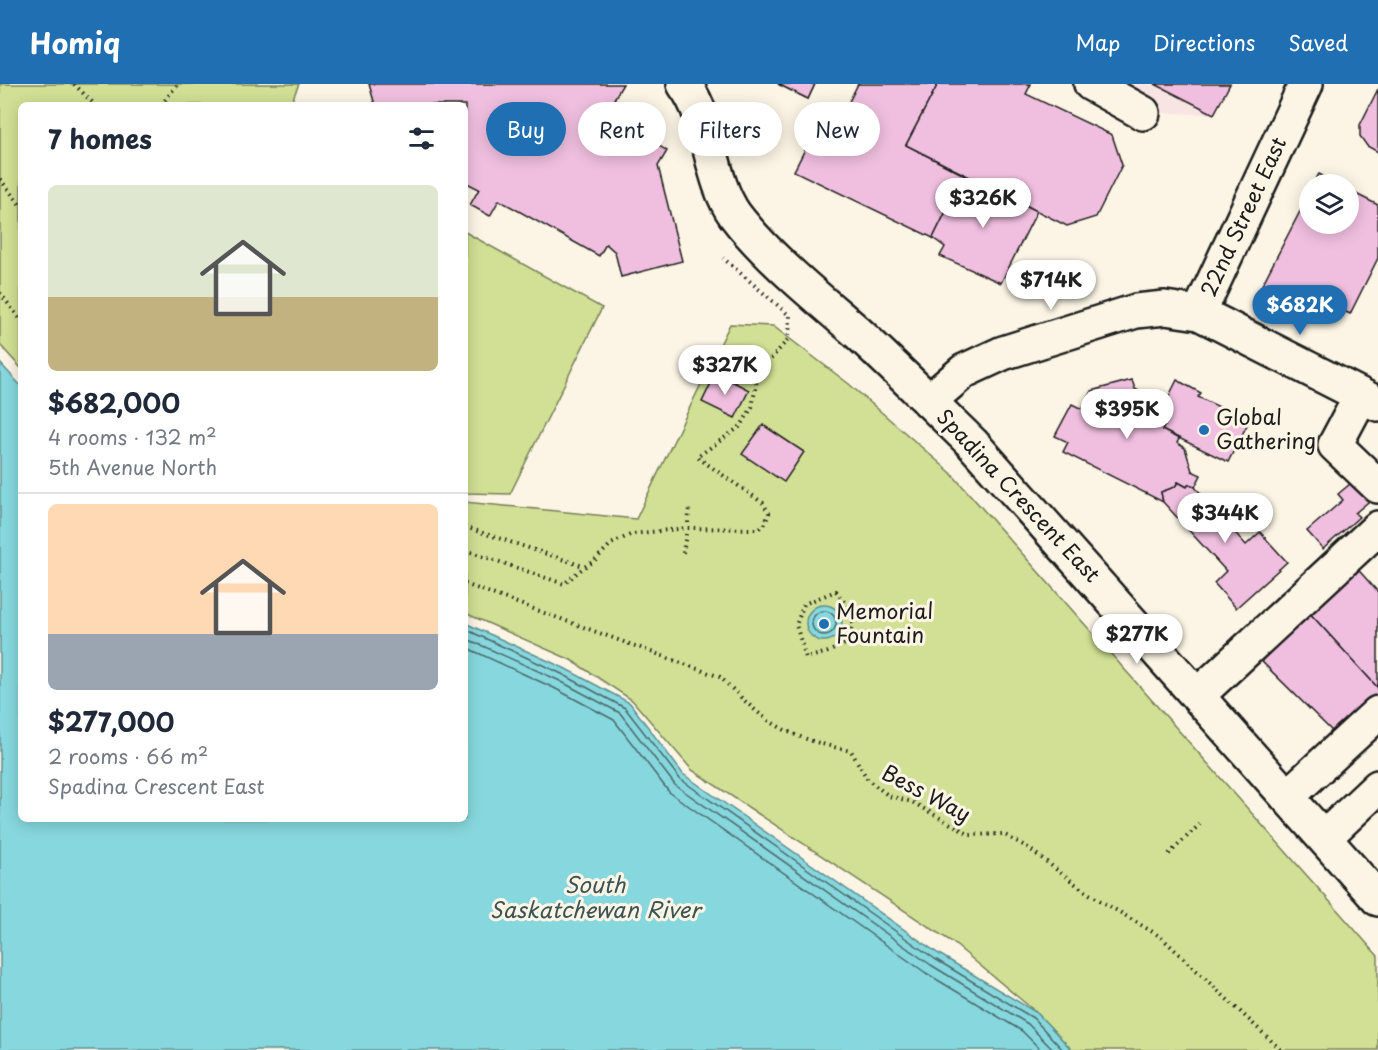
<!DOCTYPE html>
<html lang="en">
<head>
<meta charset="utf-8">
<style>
	:root { --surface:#fff; --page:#f6f6f7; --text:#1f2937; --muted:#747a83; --line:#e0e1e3; --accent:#1f6fb2 }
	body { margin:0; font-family:"Playpen Sans",sans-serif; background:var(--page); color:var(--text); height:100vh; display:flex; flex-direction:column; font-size:22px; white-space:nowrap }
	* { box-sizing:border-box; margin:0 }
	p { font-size:20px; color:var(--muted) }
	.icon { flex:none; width:33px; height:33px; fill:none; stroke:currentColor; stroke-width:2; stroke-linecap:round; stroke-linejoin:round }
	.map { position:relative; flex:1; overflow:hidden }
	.drawer { position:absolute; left:18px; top:18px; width:450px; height:720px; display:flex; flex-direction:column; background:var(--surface); border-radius:9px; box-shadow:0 3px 15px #0003 }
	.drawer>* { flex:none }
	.banner { position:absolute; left:486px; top:18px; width:570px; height:54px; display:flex; gap:12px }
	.fabs { position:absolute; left:1299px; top:90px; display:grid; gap:12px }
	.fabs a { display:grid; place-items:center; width:60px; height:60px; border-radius:50%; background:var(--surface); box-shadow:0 3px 15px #0003; font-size:30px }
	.price { position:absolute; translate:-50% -51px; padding:0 14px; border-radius:21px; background:#fff; color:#222; font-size:20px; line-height:39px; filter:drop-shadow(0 2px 3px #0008) }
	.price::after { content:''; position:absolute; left:50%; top:36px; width:18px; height:14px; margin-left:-9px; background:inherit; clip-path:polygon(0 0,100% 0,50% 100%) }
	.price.active { background:var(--accent); color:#fff }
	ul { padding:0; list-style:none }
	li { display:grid; align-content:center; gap:12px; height:318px; padding:0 30px }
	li+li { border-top:2px solid var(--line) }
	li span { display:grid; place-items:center; height:186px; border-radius:9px; color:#555 }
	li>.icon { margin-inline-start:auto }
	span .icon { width:108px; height:108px; fill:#fffc; stroke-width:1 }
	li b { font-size:26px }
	h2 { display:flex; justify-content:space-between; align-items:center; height:72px; padding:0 30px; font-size:26px }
	.tag { padding:0 21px; border-radius:27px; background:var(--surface); box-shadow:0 3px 15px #0003; font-size:21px; line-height:54px }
	.tag.active { background:var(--accent); color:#fff }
	header { display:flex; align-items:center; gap:36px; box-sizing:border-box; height:84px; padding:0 30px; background:var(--accent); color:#fff }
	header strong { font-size:28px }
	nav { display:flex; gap:33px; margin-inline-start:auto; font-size:21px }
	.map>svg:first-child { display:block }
	.built { fill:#f8e5e3 }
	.green { fill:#d1e094; stroke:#767e58; stroke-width:1.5 }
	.water { fill:#87d8de; stroke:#5c8d90; stroke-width:1.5 }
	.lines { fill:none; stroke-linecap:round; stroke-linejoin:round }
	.shore { stroke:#47676a; stroke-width:1.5 }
	.building { fill:#f0bfdf; stroke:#1c1c1c; stroke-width:1.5 }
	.minor-casing { stroke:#1c1c1c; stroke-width:38 }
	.path { stroke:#1c1c1c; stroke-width:4; stroke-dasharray:1.5 4.5; stroke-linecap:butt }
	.minor { stroke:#fcf5e5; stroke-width:33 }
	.poi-dot { fill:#1f6fb2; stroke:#fcf5e5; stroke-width:2 }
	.labels { text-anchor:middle; stroke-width:6; stroke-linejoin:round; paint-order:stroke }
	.street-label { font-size:21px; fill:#1c1c1c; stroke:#fcf5e5 }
	.poi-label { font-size:21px; fill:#1c1c1c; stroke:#fcf5e5; text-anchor:start }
	.water-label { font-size:22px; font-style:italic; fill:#3c5456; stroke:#fcf5e5 }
</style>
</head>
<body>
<header>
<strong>Homiq</strong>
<nav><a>Map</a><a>Directions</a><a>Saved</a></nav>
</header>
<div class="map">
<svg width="1378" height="966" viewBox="0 0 1378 966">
	<rect width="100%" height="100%" fill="#fcf5e5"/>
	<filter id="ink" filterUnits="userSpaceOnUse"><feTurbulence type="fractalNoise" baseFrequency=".0167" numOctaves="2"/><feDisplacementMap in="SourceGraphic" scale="12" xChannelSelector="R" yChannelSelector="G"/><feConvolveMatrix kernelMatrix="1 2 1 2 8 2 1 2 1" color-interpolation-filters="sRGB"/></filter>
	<g filter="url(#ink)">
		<polygon class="built" points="1088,0 1230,0 1214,30 1143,29"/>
		<g class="green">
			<polygon points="0,0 299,0 290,21 21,21 21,284 0,261"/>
			<polygon points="465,148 602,224 510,410 465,409"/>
			<polygon points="730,240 773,242 849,300 950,388 1378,872 1378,966 1072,966 1037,929 952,858 692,686 632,616 571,576 465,529 465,418 636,435"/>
		</g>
		<g class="water">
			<polygon points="0,279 21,302 21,735 465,735 465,539 564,584 630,619 683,690 939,870 1037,929 1072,966 0,966"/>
			<circle cx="824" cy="539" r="18"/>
		</g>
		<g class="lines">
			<g class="shore">
				<circle cx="824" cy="539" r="12"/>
				<polyline points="465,545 562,590 625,624 680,695 935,875 1033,934 1063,966"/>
				<polyline points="465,554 558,596 620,629 675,701 931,881 1028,940 1053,966"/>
				<polyline points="465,563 554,604 614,636 669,708 926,889 1022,947 1041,966"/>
			</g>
		</g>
		<g class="building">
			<polygon points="369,0 623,0 614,15 663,44 655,59 667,67 658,82 682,177 621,193 615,168 606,160 599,172 499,116 490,132 470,121 479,105 465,98 465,21 375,21"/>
			<polygon points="778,0 815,0 808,15"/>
			<polygon points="778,0 815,0 808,15"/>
			<polygon points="858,0 938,0 906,61 964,91 933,154 794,87 822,32 838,39"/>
			<polygon points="938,0 1031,0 1026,10 1112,51 1122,81 1096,133 1067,142 906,61"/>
			<polygon points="1155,0 1230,0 1214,30"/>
			<polygon points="1378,5 1378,68 1367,62 1360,52 1360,41"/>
			<polygon points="1319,90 1338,100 1313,100"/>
			<polygon points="964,91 1037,127 1001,199 940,172 945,163 933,154"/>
			<polygon points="1348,106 1378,121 1378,174 1350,230 1312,212 1302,232 1258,209 1310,108 1310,140 1348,140"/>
			<polygon points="716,289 749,306 735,334 702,318"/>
			<polygon points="1132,296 1135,305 1163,319 1158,329 1169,334 1162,346 1179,355 1177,359 1185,364 1192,387 1201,391 1195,403 1189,400 1187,403 1178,398 1175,403 1161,408 1163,418 1063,368 1068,358 1055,352 1072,320 1082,325 1091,307"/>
			<polygon points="1177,296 1201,309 1198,313 1249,337 1228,378 1162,346 1169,334 1160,330"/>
			<polygon points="763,341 804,368 784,398 742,370"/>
			<polygon points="1356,395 1373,414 1355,429 1359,433 1323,465 1307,447 1343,416 1338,410"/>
			<polygon points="1178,398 1187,403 1189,400 1195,403 1246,461 1260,448 1287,478 1236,524 1214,499 1226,487 1163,418 1161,408 1175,403"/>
			<polygon points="1354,481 1378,508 1378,604 1305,524"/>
			<polygon points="1305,524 1378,604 1378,609 1334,649 1253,569"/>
		</g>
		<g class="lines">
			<g class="minor-casing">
				<g id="minor">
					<path d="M684,0C712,36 708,93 735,131C766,172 818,214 857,248C896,284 934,322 972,359L1378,815"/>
					<polyline points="1091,0 1143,29"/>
					<polyline points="1199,229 1306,0"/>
					<polyline points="1361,312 1335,361 1378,402"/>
					<polyline points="929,317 964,287 1003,269 1136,227 1165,224 1199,229 1378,320"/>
					<polyline points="1198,611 1378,444"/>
					<polyline points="1288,712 1378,629"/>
					<polyline points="1325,753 1378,703"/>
				</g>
			</g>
			<g class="path">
				<polyline points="74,0 95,21"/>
				<polyline points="161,21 178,0"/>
				<polyline points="0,95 21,122"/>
				<polyline points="0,209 21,236"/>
				<polyline points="688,439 689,422"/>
				<polyline points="465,443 583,482"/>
				<polyline points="465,466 564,500 584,483 593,478 611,460 632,450 687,444 756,445 764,442 769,429 763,419 697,373 741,342 752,323 758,290 789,254 790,232 723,174"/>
				<polyline points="683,469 686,450"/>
				<path d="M465,500L720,593C738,610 755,629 776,641C799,655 825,661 851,667L868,696L889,712L912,718L970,751L1003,750L1027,763L1086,808L1161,853L1281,966"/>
				<polygon points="836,507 848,523 853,542 845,560 828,568 806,574 796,541 804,520"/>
				<polyline points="1169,770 1200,740"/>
			</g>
			<use href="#minor" class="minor"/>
		</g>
	</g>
	<g class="poi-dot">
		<circle cx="1204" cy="346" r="6"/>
		<circle cx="824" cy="540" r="6"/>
	</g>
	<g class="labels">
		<g class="street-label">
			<text transform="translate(1244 133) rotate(-65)" y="7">22nd Street East</text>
			<text transform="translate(1018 412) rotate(47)" y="7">Spadina Crescent East</text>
			<text transform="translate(926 710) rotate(28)" y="7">Bess Way</text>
		</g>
		<g class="poi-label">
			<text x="1216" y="341">Global<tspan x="1216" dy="24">Gathering</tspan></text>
			<text x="836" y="535">Memorial<tspan x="836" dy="24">Fountain</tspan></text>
		</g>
		<g class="water-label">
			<text x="595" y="809">South<tspan x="595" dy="25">Saskatchewan River</tspan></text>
		</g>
	</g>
</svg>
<div class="fabs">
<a><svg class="icon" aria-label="layers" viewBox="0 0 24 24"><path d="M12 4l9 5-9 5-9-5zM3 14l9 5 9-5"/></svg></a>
</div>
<b class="price" style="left:983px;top:145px">$326K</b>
<b class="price" style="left:1051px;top:227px">$714K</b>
<b class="price active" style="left:1300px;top:252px">$682K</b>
<b class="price" style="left:725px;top:312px">$327K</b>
<b class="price" style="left:1127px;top:356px">$395K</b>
<b class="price" style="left:1225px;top:460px">$344K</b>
<b class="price" style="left:1137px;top:581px">$277K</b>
<div class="banner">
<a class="tag active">Buy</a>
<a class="tag">Rent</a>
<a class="tag">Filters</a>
<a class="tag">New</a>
</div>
<section class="drawer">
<h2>7 homes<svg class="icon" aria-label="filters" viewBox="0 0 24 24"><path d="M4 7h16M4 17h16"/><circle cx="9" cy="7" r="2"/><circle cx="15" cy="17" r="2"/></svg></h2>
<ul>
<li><span style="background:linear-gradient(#dfe7d0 60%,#c2b280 0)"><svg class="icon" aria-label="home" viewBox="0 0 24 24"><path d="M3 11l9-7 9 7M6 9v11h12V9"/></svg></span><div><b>$682,000</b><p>4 rooms · 132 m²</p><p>5th Avenue North</p></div></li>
<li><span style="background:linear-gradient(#ffd9b3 70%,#9aa5b1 0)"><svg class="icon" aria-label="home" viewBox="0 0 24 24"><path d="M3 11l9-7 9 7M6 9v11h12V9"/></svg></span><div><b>$277,000</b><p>2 rooms · 66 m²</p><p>Spadina Crescent East</p></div></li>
</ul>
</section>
</div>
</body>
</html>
